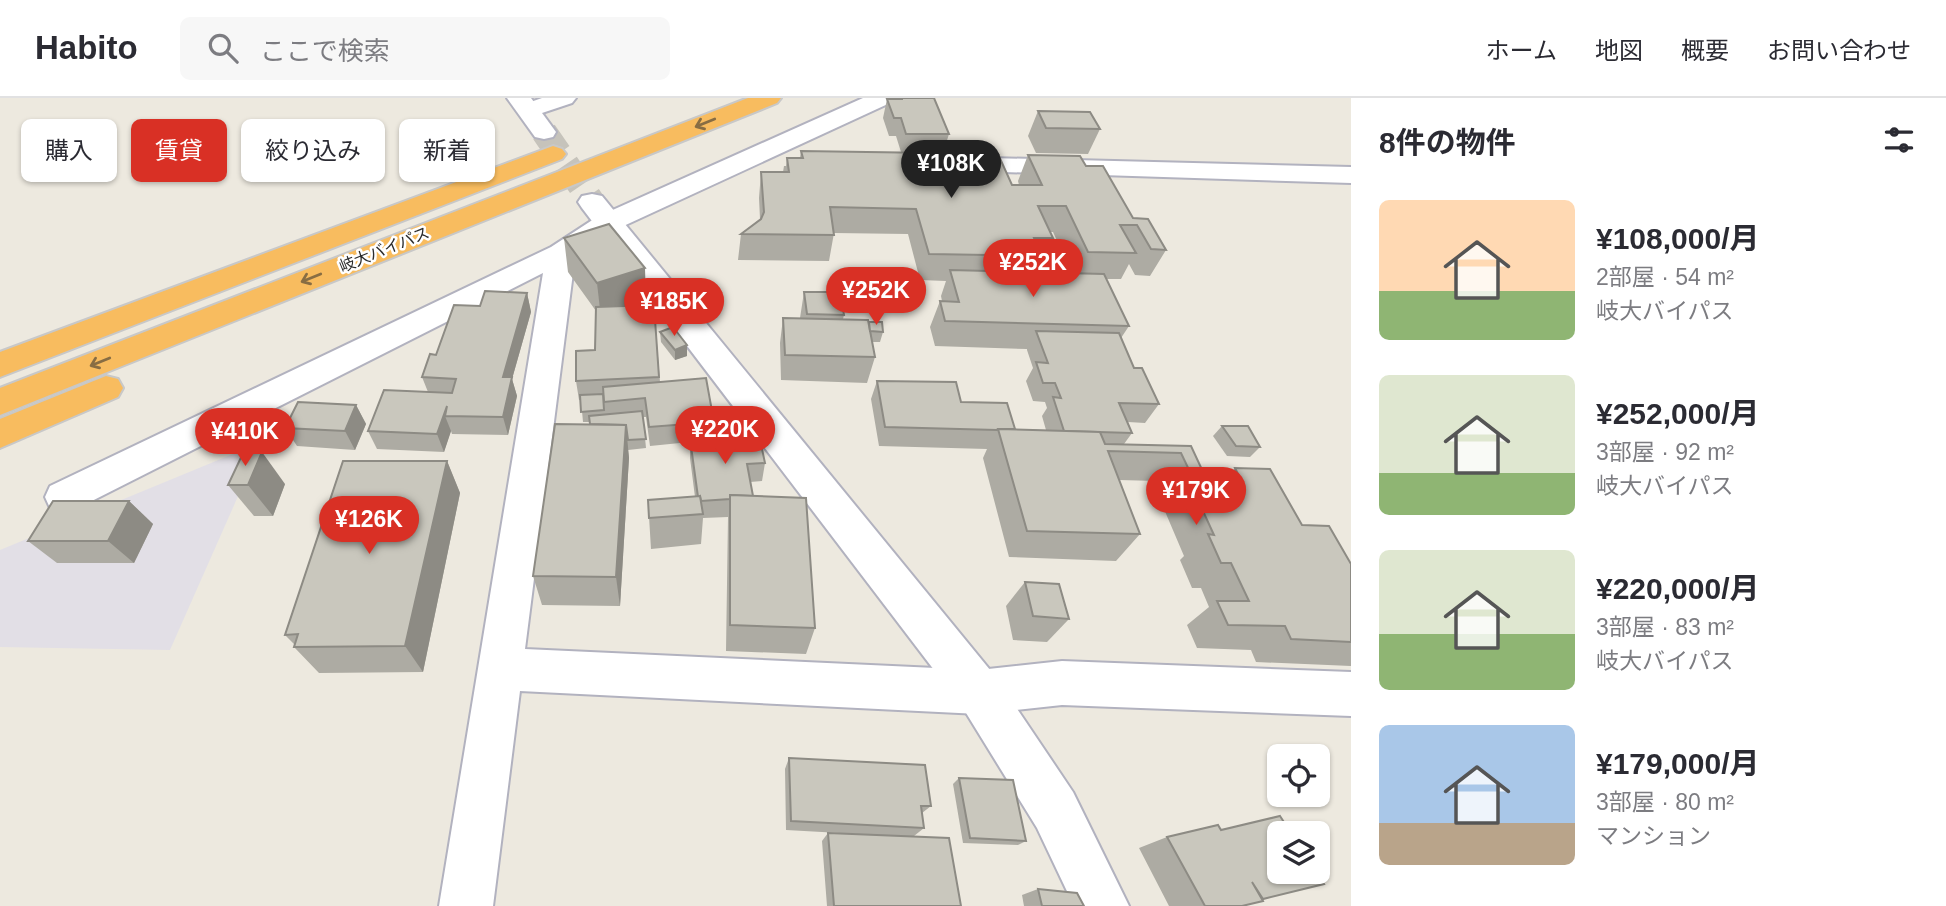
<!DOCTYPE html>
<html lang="ja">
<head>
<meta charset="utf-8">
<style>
	:root { --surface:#fff; --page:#f7f7f7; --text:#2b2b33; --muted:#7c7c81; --line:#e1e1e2; --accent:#d93025 }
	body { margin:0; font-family:Arial,"Noto Sans JP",sans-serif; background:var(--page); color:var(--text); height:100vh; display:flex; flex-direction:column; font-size:26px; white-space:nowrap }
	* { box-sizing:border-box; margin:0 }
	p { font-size:23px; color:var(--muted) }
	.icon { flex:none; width:38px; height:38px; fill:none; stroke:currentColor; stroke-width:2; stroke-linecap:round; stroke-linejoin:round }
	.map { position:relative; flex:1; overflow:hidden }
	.panel { display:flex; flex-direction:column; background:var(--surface); width:595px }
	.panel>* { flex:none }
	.top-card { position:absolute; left:21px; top:21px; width:665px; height:63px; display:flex; gap:14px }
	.fabs { position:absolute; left:1267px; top:646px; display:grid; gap:14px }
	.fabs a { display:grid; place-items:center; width:63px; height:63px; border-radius:10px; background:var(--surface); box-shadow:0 2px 5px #0004; font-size:35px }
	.price { position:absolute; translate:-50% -60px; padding:0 16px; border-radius:24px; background:var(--accent); color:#fff; font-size:23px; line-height:46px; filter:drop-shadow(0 2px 4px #0008) }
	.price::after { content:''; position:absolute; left:50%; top:42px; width:21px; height:16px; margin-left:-10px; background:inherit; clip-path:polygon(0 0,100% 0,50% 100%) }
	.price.selected { background:#222; color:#fff }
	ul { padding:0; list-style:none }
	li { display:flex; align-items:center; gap:21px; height:175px; padding:0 28px }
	li span { display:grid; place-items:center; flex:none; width:196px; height:140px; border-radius:10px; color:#555 }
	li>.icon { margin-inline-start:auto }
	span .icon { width:84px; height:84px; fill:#fffc; stroke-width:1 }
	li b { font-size:30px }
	h2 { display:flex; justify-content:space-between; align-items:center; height:84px; padding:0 28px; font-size:30px }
	.tag { padding:0 24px; border-radius:10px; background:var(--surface); box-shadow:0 2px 5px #0004; font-size:24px; line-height:63px }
	.tag.selected { background:var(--accent); color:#fff }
	header { display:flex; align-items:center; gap:42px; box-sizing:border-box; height:98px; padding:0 35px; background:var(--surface); border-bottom:2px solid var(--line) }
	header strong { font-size:33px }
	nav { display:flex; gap:38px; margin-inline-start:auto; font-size:24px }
	.search { width:490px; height:63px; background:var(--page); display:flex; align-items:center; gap:18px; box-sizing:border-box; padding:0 24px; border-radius:10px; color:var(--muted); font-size:26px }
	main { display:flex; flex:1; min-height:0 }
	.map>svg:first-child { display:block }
	.industrial { fill:#e2dfe6 }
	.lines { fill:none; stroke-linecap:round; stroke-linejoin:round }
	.secondary-tunnel { stroke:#c6c3bb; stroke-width:26; stroke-dasharray:26 13; stroke-linecap:butt }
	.street-casing { stroke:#b2b2bf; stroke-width:4 }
	.secondary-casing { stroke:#b2b2bf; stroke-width:4 }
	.highway-casing { stroke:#c8c8c8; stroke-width:4 }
	.street { fill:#fff; fill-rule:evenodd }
	.secondary { fill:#fff; fill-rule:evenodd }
	.highway { fill:#f8bc5f; fill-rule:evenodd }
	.wall { fill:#adaba3; fill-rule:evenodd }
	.shaded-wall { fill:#8d8b84 }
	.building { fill:#c9c7bd; stroke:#8d8b84; stroke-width:2 }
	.oneway { stroke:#886d43 }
	.labels { text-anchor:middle; stroke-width:5; stroke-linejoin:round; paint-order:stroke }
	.far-street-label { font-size:16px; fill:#2c2c2c; stroke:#fff }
</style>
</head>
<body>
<header>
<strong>Habito</strong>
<div class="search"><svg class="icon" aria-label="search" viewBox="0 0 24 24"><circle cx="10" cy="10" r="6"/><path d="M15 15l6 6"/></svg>ここで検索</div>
<nav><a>ホーム</a><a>地図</a><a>概要</a><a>お問い合わせ</a></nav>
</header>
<main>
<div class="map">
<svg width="1351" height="808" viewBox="0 0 1351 808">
	<rect width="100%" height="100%" fill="#ede9df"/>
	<polygon class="industrial" points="262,344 170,552 0,549 0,452"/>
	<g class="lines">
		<polyline class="secondary-tunnel" points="544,34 592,104"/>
		<g class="street-casing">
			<g id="street">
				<polygon points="542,0 576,0 572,5 530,19 522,17 518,12 522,7"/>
				<polygon points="863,0 894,0 890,5 617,131 575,159 525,551 979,572 1062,563 1351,574 1351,618 1062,607 979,616 520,593 493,808 439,808 543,175 78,410 64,414 50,410 45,399 50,388 551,149 597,119"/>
				<polygon points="952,59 1351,69 1351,85 943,72 939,67 943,62"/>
			</g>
		</g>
		<g class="secondary-casing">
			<g id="secondary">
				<polygon points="507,0 531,0 556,34 553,39 544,41 535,39"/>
				<polygon points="592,96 602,98 995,578 1073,694 1129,808 1074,808 1037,730 963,610 582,110 578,104 582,98"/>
			</g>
		</g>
		<g class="highway-casing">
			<g id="highway">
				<polygon points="748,0 781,0 777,5 0,317 0,290"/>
				<polygon points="553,48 562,51 566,56 562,61 0,279 0,254"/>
				<polygon points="106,278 118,281 123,290 118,299 0,350 0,321"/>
			</g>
		</g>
		<use href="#street" class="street"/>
		<use href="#secondary" class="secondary"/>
		<use href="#highway" class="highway"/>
	</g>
	<g class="wall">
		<path d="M899,0H934L949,36L943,55L1012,87H1019L1018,83L1028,57L1086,68L1133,120L1166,152L1150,178L1135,177L1129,166L1121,181H1106L1129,228L1121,240L1134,270L1159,306L1145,325L1128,324L1132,335L1124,346L1191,348L1204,376L1228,377L1235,370L1302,427L1351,466V568L1256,564L1251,552L1197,550L1187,527L1209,509L1201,490H1192L1180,462L1184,458L1161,404L1164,400L1157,383L1119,382L1140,436L1116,463L1009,459L983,360L987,351L879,348L871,301L877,283L961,304L1015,331L1046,332L1042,318L1047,310L1045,304L1033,303L1026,283L1033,270L1027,252V251L935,248L930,229L940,203H942L941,198L946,183L920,182L908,136L834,135L829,163L738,162L741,136L760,121L759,100L761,74H783L784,68H786L787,60H800L801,53L901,54L896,38H889L883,20L887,1H899ZM1050,134H1053L1072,175L1034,174L1037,166H1040L1053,140Z"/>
		<polygon points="1038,13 1100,31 1088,56 1036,55 1028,38"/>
		<polygon points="564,140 646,204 637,208 654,207 660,284 714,324 713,340 765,365 762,383 750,384 753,398 815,530 806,556 726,553 728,419 703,420 701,446 651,451 648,402 695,399 690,360 690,344 650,348 646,319 643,319 646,350 628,352 629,360 620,508 542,507 533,478 590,326 590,324 583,324 581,302 579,302 576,283 595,252 596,213 568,174"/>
		<polygon points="804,194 844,217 843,221 869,224 883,234 880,244 872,244 875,259 867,285 781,282 780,245 783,220 800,220"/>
		<polygon points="527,195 531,214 512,281 517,298 508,337 452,336 451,333 444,354 377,351 368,333 428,294 422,279 436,257 480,208"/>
		<polygon points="660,234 687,247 687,258 675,262 661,244"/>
		<polygon points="356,307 366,326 355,352 297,348 285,330"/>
		<polygon points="1222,328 1260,349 1250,359 1227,358 1213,338"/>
		<polygon points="447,363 460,395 423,574 319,575 294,549 295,547 285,537"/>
		<polygon points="285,386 273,418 254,418 228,387"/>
		<polygon points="129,403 153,426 134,465 57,465 28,443"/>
		<polygon points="1025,484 1069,521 1047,544 1013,542 1006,508"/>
		<polygon points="789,660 931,708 922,715 924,730 914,738 961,808 827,808 822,743 828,735 894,738 786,732 785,671"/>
		<polygon points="959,680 1026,743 1018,747 963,745 953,686"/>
		<polygon points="1221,732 1324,786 1262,801 1242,808 1169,808 1139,750 1167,739"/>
		<polygon points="1038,791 1084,808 1024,808 1022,797"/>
	</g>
	<g class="shaded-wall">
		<polygon points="645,170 646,204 601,220 597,185"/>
		<polygon points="527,195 531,214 512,281 517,298 508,337 503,319 503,279"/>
		<polygon points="687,247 687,258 675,262 675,252"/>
		<polygon points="356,307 366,326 355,352 345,333"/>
		<polygon points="447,308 445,318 451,333 444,354 437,336"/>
		<polygon points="626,327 629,360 620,508 616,479"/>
		<polygon points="262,354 285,386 273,418 248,387"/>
		<polygon points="447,363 460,395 423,574 405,548"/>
		<polygon points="129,403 153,426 134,465 108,443"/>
	</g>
	<g class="building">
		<polygon points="902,0 934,0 949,36 906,36 901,20 894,20 887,1 902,1"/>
		<polygon points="1038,13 1090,14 1100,31 1046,30"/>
		<polygon points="801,53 998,56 1012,87 1042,87 1028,57 1080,58 1086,68 1103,68 1133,120 1148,121 1166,152 1151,151 1137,127 1120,127 1136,155 1088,154 1066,108 1038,108 1053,140 1034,140 1041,158 929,156 916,111 830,109 834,137 741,136 761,121 764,114 761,74 789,74 787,60 803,60"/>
		<polygon points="609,126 645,170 597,185 564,140"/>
		<polygon points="950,172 1104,176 1129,228 945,223 940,203 959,204"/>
		<polygon points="485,193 527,195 503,279 512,279 503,319 445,318 447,308 437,336 368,333 384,292 452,295 456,281 422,279 430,256 436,257 454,207 480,208"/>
		<polygon points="804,194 840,194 844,217 807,216"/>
		<polygon points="654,207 659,279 576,283 576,253 595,252 596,209"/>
		<polygon points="783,220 868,222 875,259 785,257"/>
		<polygon points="869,224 882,224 883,234 870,233"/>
		<polygon points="673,229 687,247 675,252 660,234"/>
		<polygon points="1036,233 1119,235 1134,270 1142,270 1159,306 1119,305 1132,335 1064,333 1053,299 1061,300 1055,285 1043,285 1036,264 1048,265"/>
		<polygon points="706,280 714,324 649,329 645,300 604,304 603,289"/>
		<polygon points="877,283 956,284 961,304 1007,305 1015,331 998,331 997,332 885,329"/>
		<polygon points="603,296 604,312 581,314 580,297"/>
		<polygon points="298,304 356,307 345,333 285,330"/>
		<polygon points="642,313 646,341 628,342 626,327 590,326 589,318"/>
		<polygon points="555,326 626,327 616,479 533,478"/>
		<polygon points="1222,328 1248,328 1260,349 1236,348"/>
		<polygon points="998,331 1100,334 1105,346 1191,348 1204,376 1239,378 1235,370 1270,371 1302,427 1329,428 1351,466 1351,544 1291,541 1285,528 1228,527 1217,503 1249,503 1231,465 1221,465 1208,436 1214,437 1186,376 1191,376 1181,355 1108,353 1140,436 1027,433"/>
		<polygon points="759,337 765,365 747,366 753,398 730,397 730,401 701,403 700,398 698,399 690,341"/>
		<polygon points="244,353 262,354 248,387 228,387"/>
		<polygon points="343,363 447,363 405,548 294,549 298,536 285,537"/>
		<polygon points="730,397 806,400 815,530 730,527"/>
		<polygon points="700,398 703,416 649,420 648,402"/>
		<polygon points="53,403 129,403 108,443 28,443"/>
		<polygon points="1025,484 1059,486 1069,521 1033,518"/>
		<polygon points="789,660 925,667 931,708 921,708 924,730 791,723"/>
		<polygon points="959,680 1013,682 1026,743 970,740"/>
		<polygon points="1280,718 1291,735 1279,735 1279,774 1316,774 1324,786 1263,801 1252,784 1263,803 1242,808 1205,808 1167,739 1218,727 1221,732"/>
		<polygon points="828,735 949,740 961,808 834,808"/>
		<polygon points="1038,791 1077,795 1084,808 1042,808"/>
	</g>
	<defs><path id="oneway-shaft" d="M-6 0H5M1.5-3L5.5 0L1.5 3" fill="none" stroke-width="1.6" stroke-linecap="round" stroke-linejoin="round" transform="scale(1.75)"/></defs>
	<g class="oneway">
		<use href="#oneway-shaft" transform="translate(705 25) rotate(158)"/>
		<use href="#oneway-shaft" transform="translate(311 180) rotate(158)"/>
		<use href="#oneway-shaft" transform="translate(100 264) rotate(158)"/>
	</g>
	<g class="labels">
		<g class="far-street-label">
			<text transform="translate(384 151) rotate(-22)" y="6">岐大バイパス</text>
		</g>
	</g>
</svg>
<div class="fabs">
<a><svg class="icon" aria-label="locate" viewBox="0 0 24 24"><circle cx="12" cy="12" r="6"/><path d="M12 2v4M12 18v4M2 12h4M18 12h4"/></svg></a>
<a><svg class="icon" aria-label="layers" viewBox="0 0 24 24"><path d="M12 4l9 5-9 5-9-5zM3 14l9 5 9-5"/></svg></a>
</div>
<b class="price selected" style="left:951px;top:102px">¥108K</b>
<b class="price" style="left:1033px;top:201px">¥252K</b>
<b class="price" style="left:876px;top:229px">¥252K</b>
<b class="price" style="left:674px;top:240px">¥185K</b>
<b class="price" style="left:725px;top:368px">¥220K</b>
<b class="price" style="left:245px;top:370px">¥410K</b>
<b class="price" style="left:1196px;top:429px">¥179K</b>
<b class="price" style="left:369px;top:458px">¥126K</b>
<div class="top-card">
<a class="tag">購入</a>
<a class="tag selected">賃貸</a>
<a class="tag">絞り込み</a>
<a class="tag">新着</a>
</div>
</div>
<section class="panel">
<h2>8件の物件<svg class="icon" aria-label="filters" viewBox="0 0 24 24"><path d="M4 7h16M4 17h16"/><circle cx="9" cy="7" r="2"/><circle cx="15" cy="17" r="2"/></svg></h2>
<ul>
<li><span style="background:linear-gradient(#ffd9b3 65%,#8fb573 0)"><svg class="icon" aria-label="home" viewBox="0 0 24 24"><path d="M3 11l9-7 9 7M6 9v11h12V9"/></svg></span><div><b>¥108,000/月</b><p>2部屋 · 54 m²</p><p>岐大バイパス</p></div></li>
<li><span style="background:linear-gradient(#dfe7d0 70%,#8fb573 0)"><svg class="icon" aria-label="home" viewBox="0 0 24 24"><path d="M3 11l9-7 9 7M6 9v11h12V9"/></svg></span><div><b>¥252,000/月</b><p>3部屋 · 92 m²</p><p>岐大バイパス</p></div></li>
<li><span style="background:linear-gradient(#dfe7d0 60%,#8fb573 0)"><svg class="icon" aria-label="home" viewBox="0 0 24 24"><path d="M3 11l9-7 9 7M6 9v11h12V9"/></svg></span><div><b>¥220,000/月</b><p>3部屋 · 83 m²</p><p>岐大バイパス</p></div></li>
<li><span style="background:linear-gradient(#a9c7e8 70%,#b9a48a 0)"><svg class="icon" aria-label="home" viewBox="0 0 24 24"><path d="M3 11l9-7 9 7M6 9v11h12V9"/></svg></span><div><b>¥179,000/月</b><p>3部屋 · 80 m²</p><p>マンション</p></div></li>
</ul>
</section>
</main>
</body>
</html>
